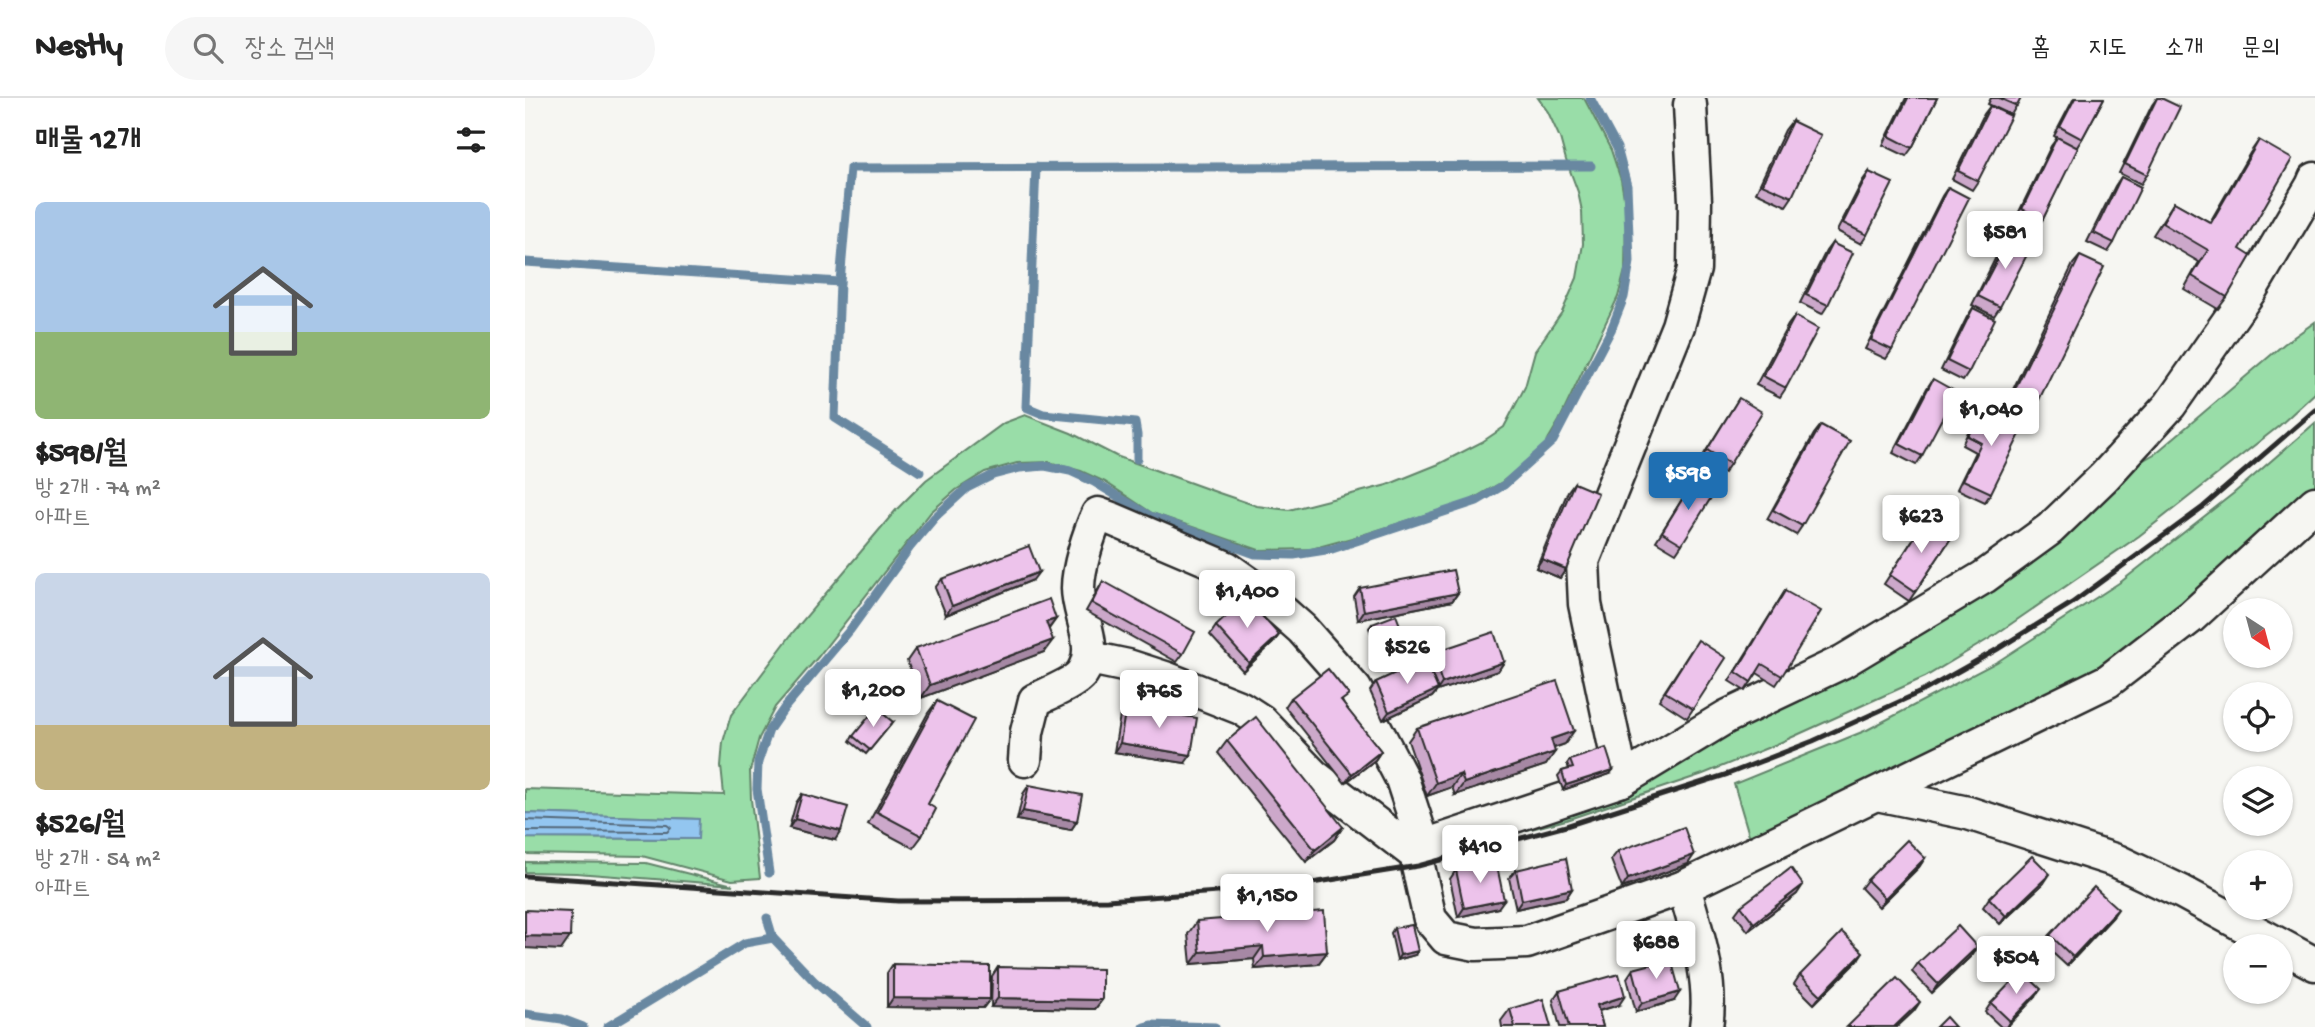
<!DOCTYPE html>
<html lang="ko">
<head>
<meta charset="utf-8">
<style>
	:root { --surface:#fff; --page:#f6f6f6; --text:#222; --muted:#767676; --line:#e0e0e0; --accent:#1f6fb2 }
	body { margin:0; font-family:"Gochi Hand","Poor Story",sans-serif; background:var(--page); color:var(--text); height:100vh; display:flex; flex-direction:column; font-size:26px; white-space:nowrap }
	* { box-sizing:border-box; margin:0 }
	p { font-size:23px; color:var(--muted) }
	.icon { flex:none; width:38px; height:38px; fill:none; stroke:currentColor; stroke-width:2; stroke-linecap:round; stroke-linejoin:round }
	.map { position:relative; flex:1; overflow:hidden }
	.sheet { display:flex; flex-direction:column; background:var(--surface); width:525px }
	.sheet>* { flex:none }
	.needle { width:46px; rotate:144deg }
	.fabs { position:absolute; left:1698px; top:500px; display:grid; gap:14px }
	.fabs a { display:grid; place-items:center; width:70px; height:70px; border-radius:50%; background:var(--surface); box-shadow:0 2px 5px #0004; font-size:35px }
	.price { position:absolute; translate:-50% -60px; padding:0 16px; border-radius:7px; background:#fff; color:#222; font-size:23px; line-height:46px; filter:drop-shadow(0 2px 4px #0008) }
	.price::after { content:''; position:absolute; left:50%; top:42px; width:21px; height:16px; margin-left:-10px; background:inherit; clip-path:polygon(0 0,100% 0,50% 100%) }
	.price.active { background:var(--accent); color:#fff }
	ul { padding:0; list-style:none }
	li { display:grid; align-content:center; gap:14px; height:371px; padding:0 35px }
	li span { display:grid; place-items:center; height:217px; border-radius:10px; color:#555 }
	li>.icon { margin-inline-start:auto }
	span .icon { width:126px; height:126px; fill:#fffc; stroke-width:1 }
	li b { font-size:30px }
	h2 { display:flex; justify-content:space-between; align-items:center; height:84px; padding:0 35px; font-size:30px }
	header { display:flex; align-items:center; gap:42px; box-sizing:border-box; height:98px; padding:0 35px; background:var(--surface); border-bottom:2px solid var(--line) }
	header strong { font-size:33px }
	nav { display:flex; gap:38px; margin-inline-start:auto; font-size:24px }
	.search { width:490px; height:63px; background:var(--page); display:flex; align-items:center; gap:18px; box-sizing:border-box; padding:0 24px; border-radius:38px; color:var(--muted); font-size:26px }
	main { display:flex; flex:1; min-height:0 }
	.map>svg:first-child { display:block }
	.green { fill:#99dda8; stroke:#62846a; stroke-width:2 }
	.water { fill:#93c6f0; stroke:#6988a1; stroke-width:2 }
	.lines { fill:none; stroke-linecap:round; stroke-linejoin:round }
	.shore { stroke:#55697a; stroke-width:2 }
	.stream { stroke:#6988a1; stroke-width:9 }
	.street-casing { stroke:#2b2b2b; stroke-width:37 }
	.street { stroke:#f6f6f2; stroke-width:32 }
	.rail { stroke:#2b2b2b; stroke-width:5 }
	.wall { fill:#cca8ca; stroke:#2b2b2b; stroke-width:2 }
	.shaded-wall { fill:#a688a4; stroke:#2b2b2b; stroke-width:2 }
	.building { fill:#edc3eb; stroke:#2b2b2b; stroke-width:2 }
</style>
</head>
<body>
<header>
<strong>Nestly</strong>
<div class="search"><svg class="icon" aria-label="search" viewBox="0 0 24 24"><circle cx="10" cy="10" r="6"/><path d="M15 15l6 6"/></svg>장소 검색</div>
<nav><a>홈</a><a>지도</a><a>소개</a><a>문의</a></nav>
</header>
<main>
<section class="sheet">
<h2>매물 12개<svg class="icon" aria-label="filters" viewBox="0 0 24 24"><path d="M4 7h16M4 17h16"/><circle cx="9" cy="7" r="2"/><circle cx="15" cy="17" r="2"/></svg></h2>
<ul>
<li><span style="background:linear-gradient(#a9c7e8 60%,#8fb573 0)"><svg class="icon" aria-label="home" viewBox="0 0 24 24"><path d="M3 11l9-7 9 7M6 9v11h12V9"/></svg></span><div><b>$598/월</b><p>방 2개 · 74 m²</p><p>아파트</p></div></li>
<li><span style="background:linear-gradient(#c9d6e8 70%,#c2b280 0)"><svg class="icon" aria-label="home" viewBox="0 0 24 24"><path d="M3 11l9-7 9 7M6 9v11h12V9"/></svg></span><div><b>$526/월</b><p>방 2개 · 54 m²</p><p>아파트</p></div></li>
</ul>
</section>
<div class="map">
<svg width="1790" height="929" viewBox="0 0 1790 929">
	<rect width="100%" height="100%" fill="#f6f6f2"/>
	<filter id="ink" filterUnits="userSpaceOnUse"><feTurbulence type="fractalNoise" baseFrequency=".0143" numOctaves="2"/><feDisplacementMap in="SourceGraphic" scale="14" xChannelSelector="R" yChannelSelector="G"/><feConvolveMatrix kernelMatrix="1 2 1 2 8 2 1 2 1" color-interpolation-filters="sRGB"/></filter>
	<g filter="url(#ink)">
		<g class="green">
			<polygon points="1013,0 1059,0 1086,52 1096,82 1101,111 1100,172 1093,199 1034,323 1018,350 977,384 944,403 834,438 786,451 734,452 627,415 580,384 556,373 524,364 492,365 460,374 431,392 406,414 293,559 250,609 234,640 225,673 226,701 235,780 207,782 117,758 0,756 0,740 172,741 173,721 0,715 0,691 199,697 196,668 198,644 206,617 269,533 371,412 401,382 479,325 500,317 546,335 591,358 691,394 732,408 764,412 862,387 914,366 957,344 979,329 1000,289 1010,253 1037,214 1052,180 1058,146 1057,113 1053,94 1041,62 1035,40 1023,14"/>
			<polygon points="1790,224 1790,295 1754,328 1614,438 1467,539 1400,579 1252,646 1178,676 1041,722 934,750 1123,676 1587,380 1631,355 1759,246"/>
			<polygon points="1790,325 1790,398 1580,579 1225,740 1209,686 1342,632 1472,564 1597,483 1709,395"/>
			<polygon points="0,764 121,765 208,787 51,775 0,774"/>
		</g>
		<polygon class="water" points="0,715 174,721 173,741 0,740"/>
		<g class="lines">
			<polyline class="shore" points="0,722 142,727 146,730 142,734 0,733"/>
			<g class="stream">
				<polyline points="511,69 501,309 518,316 610,325 612,337 612,361"/>
				<polyline points="0,164 315,184 325,70 1066,68"/>
				<polyline points="315,184 310,320 395,374"/>
				<polyline points="244,775 232,691 233,664 244,632 260,609 325,532 385,449 410,419 442,390 468,377 495,370 520,368 545,373 569,384 625,418 730,456 769,457 807,451 952,403 979,387 1028,343 1086,232 1099,199 1105,164 1102,88 1092,50 1065,0"/>
				<polyline points="242,820 248,840 290,884 342,929"/>
				<polyline points="0,916 37,921 58,929"/>
				<polyline points="82,929 220,845 248,840"/>
				<polyline points="619,929 626,927 690,929"/>
			</g>
			<g class="street-casing">
				<g id="street">
					<polyline points="1790,81 1787,88 1726,191 1645,307 1579,379 1525,431 1459,479 1317,564 1201,619 1097,682 899,748 893,758 893,768 905,821 921,840 951,846 1002,844 1159,789 1583,583 1666,519 1790,405"/>
					<polyline points="565,560 603,568 640,580 716,610 736,623 789,678 893,758"/>
					<path d="M500,662L502,634L510,602C522,596 550,585 557,575C575,549 553,518 553,490C553,470 564,435 573,416L587,421L702,470L733,492L777,531L830,591L877,681L899,748"/>
					<polyline points="1097,682 1060,506 1058,463 1153,228 1169,171 1170,103 1165,7"/>
					<polyline points="1352,696 1443,715 1592,763 1657,794 1790,866"/>
					<path d="M1159,789C1172,835 1188,881 1181,929"/>
				</g>
			</g>
			<use href="#street" class="street"/>
			<polyline class="rail" points="0,778 373,803 582,802 762,789 893,768 1041,728 1203,676 1288,643 1400,592 1471,552 1547,505 1678,409 1790,312"/>
		</g>
		<g class="wall">
			<polygon points="1381,0 1412,0 1387,50 1381,58 1358,47"/>
			<polygon points="1466,0 1496,0 1486,17 1463,6"/>
			<polygon points="1549,0 1579,0 1557,41 1552,49 1518,121 1511,130 1491,120 1526,48 1532,40 1529,38"/>
			<polygon points="1632,0 1622,77 1616,86 1594,75 1627,7"/>
			<polygon points="1465,8 1453,83 1447,92 1427,81 1459,16"/>
			<polygon points="1267,23 1267,99 1261,108 1231,94 1260,32"/>
			<polygon points="1734,42 1715,151 1702,199 1693,211 1659,191 1674,164 1628,137 1649,104 1685,124 1725,55"/>
			<polygon points="1344,74 1342,137 1336,146 1312,133 1338,82"/>
			<polygon points="1596,79 1589,145 1583,154 1562,144 1590,88"/>
			<polygon points="1423,89 1367,252 1361,261 1340,251 1417,98"/>
			<polygon points="1485,137 1475,209 1469,218 1447,207 1478,145"/>
			<polygon points="1307,145 1303,207 1297,216 1275,205 1301,153"/>
			<polygon points="1555,158 1510,310 1504,319 1480,308 1548,166"/>
			<polygon points="1448,210 1444,274 1438,283 1416,272 1442,219"/>
			<polygon points="1270,218 1261,290 1255,299 1231,287 1263,227"/>
			<polygon points="1408,281 1397,358 1391,367 1368,355 1402,290"/>
			<polygon points="1214,300 1205,366 1199,375 1176,361"/>
			<polygon points="1458,308 1466,395 1460,404 1432,391 1450,354 1437,347 1451,317"/>
			<polygon points="1296,327 1277,428 1271,437 1242,421 1289,336"/>
			<polygon points="1169,382 1157,446 1151,455 1131,443"/>
			<polygon points="1049,385 1041,471 1035,480 1011,470 1043,393"/>
			<polygon points="1402,420 1428,437 1384,503 1359,486"/>
			<polygon points="417,481 508,482 421,517 410,490"/>
			<polygon points="578,483 658,556 652,564 561,513"/>
			<polygon points="835,490 933,495 927,503 833,522 829,499"/>
			<polygon points="1260,493 1257,578 1251,587 1232,575 1220,593 1204,583"/>
			<polygon points="531,521 524,531 519,554 396,600 382,563 391,550"/>
			<polygon points="847,526 880,553 856,562 844,530"/>
			<polygon points="691,528 754,537 748,545 718,573 685,537"/>
			<polygon points="1167,551 1168,611 1162,620 1134,602"/>
			<polygon points="907,555 979,564 973,573 912,593 907,599 858,622 845,593 851,584 901,563"/>
			<polygon points="766,600 818,606 856,653 850,662 820,685 760,609"/>
			<polygon points="412,603 403,706 397,738 388,750 343,726 403,615"/>
			<polygon points="601,608 660,665 589,654 595,617"/>
			<polygon points="368,624 341,656 325,643 328,638"/>
			<polygon points="892,630 1040,646 1029,650 1021,667 930,697 927,689 902,698 883,643"/>
			<polygon points="702,643 818,729 809,742 781,764 693,655"/>
			<polygon points="1045,662 1085,676 1038,692 1033,678 1037,673 1044,671 1042,666"/>
			<polygon points="504,687 552,723 546,732 492,722 498,696"/>
			<polygon points="277,696 310,742 264,730 271,705"/>
			<polygon points="1093,753 1163,766 1097,790 1086,762"/>
			<polygon points="1400,760 1394,769 1354,809 1336,790 1342,782"/>
			<polygon points="931,772 973,810 933,819 925,781"/>
			<polygon points="991,772 1047,791 1041,800 991,811 984,780"/>
			<polygon points="1519,785 1475,826 1458,809 1464,800"/>
			<polygon points="1272,796 1223,833 1210,816 1216,808"/>
			<polygon points="1587,820 1542,868 1518,846 1525,837"/>
			<polygon points="672,823 802,854 793,866 730,871 729,861 666,866 663,836"/>
			<polygon points="869,830 890,857 872,862 866,835"/>
			<polygon points="1452,849 1446,858 1407,895 1387,874 1393,865"/>
			<polygon points="1332,863 1289,906 1269,886 1275,877"/>
			<polygon points="368,866 465,901 458,910 362,909 362,875"/>
			<polygon points="473,869 577,902 570,911 466,909 467,878"/>
			<polygon points="1108,871 1149,903 1111,914 1102,880"/>
			<polygon points="1034,893 1094,907 1074,913 1078,929 1035,929 1028,902"/>
			<polygon points="1510,899 1482,929 1476,929 1460,914 1466,905"/>
			<polygon points="985,911 1026,929 977,929 976,923"/>
		</g>
		<g class="shaded-wall">
			<polygon points="1017,461 1041,471 1035,480 1011,470"/>
			<polygon points="514,474 508,482 421,517 427,508"/>
			<polygon points="933,495 927,503 833,522 839,513"/>
			<polygon points="531,521 522,533 521,524"/>
			<polygon points="754,537 748,545 718,573 724,565"/>
			<polygon points="528,542 519,554 396,600 405,587"/>
			<polygon points="883,548 880,553 856,562 859,557"/>
			<polygon points="979,564 973,573 912,593 907,599 858,622 864,614 913,591 917,585"/>
			<polygon points="1049,633 1040,646 1017,654 1026,641"/>
			<polygon points="595,645 666,657 660,665 589,654"/>
			<polygon points="856,653 850,662 820,685 827,676"/>
			<polygon points="1030,654 1021,667 930,697 939,685"/>
			<polygon points="1088,672 1085,676 1038,692 1041,687"/>
			<polygon points="936,676 927,689 902,698 911,685"/>
			<polygon points="498,713 552,723 546,732 492,722"/>
			<polygon points="270,721 316,733 310,742 264,730"/>
			<polygon points="818,729 809,742 781,764 790,752"/>
			<polygon points="1169,757 1163,766 1097,790 1103,781"/>
			<polygon points="1400,760 1394,769 1354,809 1360,800"/>
			<polygon points="1525,776 1519,785 1475,826 1481,818"/>
			<polygon points="1278,787 1272,796 1223,833 1229,825"/>
			<polygon points="1047,791 1041,800 991,811 997,802"/>
			<polygon points="979,802 973,810 933,819 939,810"/>
			<polygon points="1593,811 1587,820 1542,868 1548,859"/>
			<polygon points="0,838 45,839 36,852 0,850"/>
			<polygon points="738,848 729,861 666,866 675,854"/>
			<polygon points="1452,849 1446,858 1407,895 1413,886"/>
			<polygon points="893,853 890,857 872,862 875,857"/>
			<polygon points="802,854 793,866 730,871 739,859"/>
			<polygon points="1338,854 1332,863 1289,906 1296,897"/>
			<polygon points="1516,891 1510,899 1481,929 1485,923"/>
			<polygon points="1155,894 1149,903 1111,914 1117,905"/>
			<polygon points="1100,898 1094,907 1066,915 1072,907"/>
			<polygon points="368,900 465,901 458,910 362,909"/>
			<polygon points="473,900 577,902 570,911 466,909"/>
			<polygon points="1395,904 1389,913 1372,929 1369,929"/>
		</g>
		<g class="building">
			<polygon points="1383,0 1412,0 1387,50 1364,38"/>
			<polygon points="1474,0 1496,0 1492,8"/>
			<polygon points="1550,0 1579,0 1557,41 1535,29"/>
			<polygon points="1632,0 1636,0 1655,9 1622,77 1600,66"/>
			<polygon points="1465,8 1486,18 1453,83 1433,73"/>
			<polygon points="1267,23 1296,37 1267,99 1237,86"/>
			<polygon points="1532,39 1553,50 1518,121 1497,111"/>
			<polygon points="1734,42 1767,61 1715,151 1726,158 1702,199 1667,178 1683,152 1637,125 1649,104 1686,125"/>
			<polygon points="1344,74 1368,85 1342,137 1318,125"/>
			<polygon points="1596,79 1616,89 1589,145 1569,135"/>
			<polygon points="1423,89 1444,100 1367,252 1346,242"/>
			<polygon points="1485,137 1507,147 1475,209 1453,198"/>
			<polygon points="1307,145 1328,155 1303,207 1281,197"/>
			<polygon points="1555,158 1579,169 1510,310 1486,299"/>
			<polygon points="1448,210 1470,221 1444,274 1422,263"/>
			<polygon points="1270,218 1293,231 1261,290 1238,278"/>
			<polygon points="1408,281 1431,294 1397,358 1374,346"/>
			<polygon points="1214,300 1237,314 1205,366 1182,352"/>
			<polygon points="1458,308 1499,328 1466,395 1438,382 1456,345 1443,338"/>
			<polygon points="1296,327 1325,343 1277,428 1248,412"/>
			<polygon points="1169,382 1189,395 1157,446 1137,434"/>
			<polygon points="1049,385 1073,395 1041,471 1017,461"/>
			<polygon points="1402,420 1428,437 1390,494 1365,477"/>
			<polygon points="504,448 514,474 427,508 417,481"/>
			<polygon points="928,472 933,495 839,513 835,490"/>
			<polygon points="578,483 670,534 658,556 567,505"/>
			<polygon points="1260,493 1296,513 1257,578 1237,566 1226,584 1211,574"/>
			<polygon points="721,500 754,537 724,565 691,528"/>
			<polygon points="524,501 531,521 521,524 528,542 405,587 391,550"/>
			<polygon points="871,517 883,548 859,557 847,526"/>
			<polygon points="969,534 979,564 917,585 907,555"/>
			<polygon points="1173,542 1201,560 1168,611 1140,594"/>
			<polygon points="900,561 913,591 864,614 851,584"/>
			<polygon points="803,571 824,597 816,603 856,653 827,676 766,600"/>
			<polygon points="1032,583 1049,633 1026,641 1030,654 939,685 936,676 911,685 892,630"/>
			<polygon points="412,603 449,622 403,706 411,711 397,738 352,714"/>
			<polygon points="601,608 672,620 666,657 595,645"/>
			<polygon points="351,610 368,624 345,652 328,638"/>
			<polygon points="731,619 818,729 790,752 702,643"/>
			<polygon points="1081,650 1088,672 1041,687 1037,673 1048,670 1045,662"/>
			<polygon points="504,687 557,697 552,723 498,713"/>
			<polygon points="277,696 323,709 316,733 270,721"/>
			<polygon points="1159,729 1169,757 1103,781 1093,753"/>
			<polygon points="1382,742 1400,760 1360,800 1342,782"/>
			<polygon points="1507,758 1525,776 1481,818 1464,800"/>
			<polygon points="1041,760 1047,791 997,802 991,772"/>
			<polygon points="971,763 979,802 939,810 931,772"/>
			<polygon points="1266,770 1278,787 1229,825 1216,808"/>
			<polygon points="1569,789 1593,811 1548,859 1525,837"/>
			<polygon points="0,812 46,814 45,839 0,838"/>
			<polygon points="799,813 802,854 739,859 738,848 675,854 672,823"/>
			<polygon points="887,827 893,853 875,857 869,830"/>
			<polygon points="1433,828 1452,849 1413,886 1393,865"/>
			<polygon points="1317,834 1338,854 1296,897 1275,877"/>
			<polygon points="1146,861 1155,894 1117,905 1108,871"/>
			<polygon points="368,866 465,868 465,901 368,900"/>
			<polygon points="473,869 577,871 577,902 473,900"/>
			<polygon points="1497,873 1516,891 1485,923 1466,905"/>
			<polygon points="1094,876 1100,898 1072,907 1078,929 1044,929 1034,893"/>
			<polygon points="1372,880 1395,904 1369,929 1322,929"/>
			<polygon points="1018,901 1026,929 990,929 985,911"/>
			<polygon points="1421,919 1430,929 1411,929"/>
		</g>
	</g>
</svg>
<div class="fabs">
<a><svg class="needle" viewBox="-14 -14 28 28"><path d="M0-13l5 13h-10z" fill="#e53935"/><path d="M0 13l5-13h-10z" fill="#767676"/></svg></a>
<a><svg class="icon" aria-label="locate" viewBox="0 0 24 24"><circle cx="12" cy="12" r="6"/><path d="M12 2v4M12 18v4M2 12h4M18 12h4"/></svg></a>
<a><svg class="icon" aria-label="layers" viewBox="0 0 24 24"><path d="M12 4l9 5-9 5-9-5zM3 14l9 5 9-5"/></svg></a>
<a>+</a>
<a>−</a>
</div>
<b class="price" style="left:1480px;top:173px">$581</b>
<b class="price" style="left:1466px;top:350px">$1,040</b>
<b class="price active" style="left:1163px;top:414px">$598</b>
<b class="price" style="left:1396px;top:457px">$623</b>
<b class="price" style="left:722px;top:532px">$1,400</b>
<b class="price" style="left:882px;top:588px">$526</b>
<b class="price" style="left:348px;top:631px">$1,200</b>
<b class="price" style="left:634px;top:632px">$765</b>
<b class="price" style="left:955px;top:787px">$410</b>
<b class="price" style="left:742px;top:836px">$1,150</b>
<b class="price" style="left:1131px;top:883px">$688</b>
<b class="price" style="left:1491px;top:898px">$504</b>
</div>
</main>
</body>
</html>
